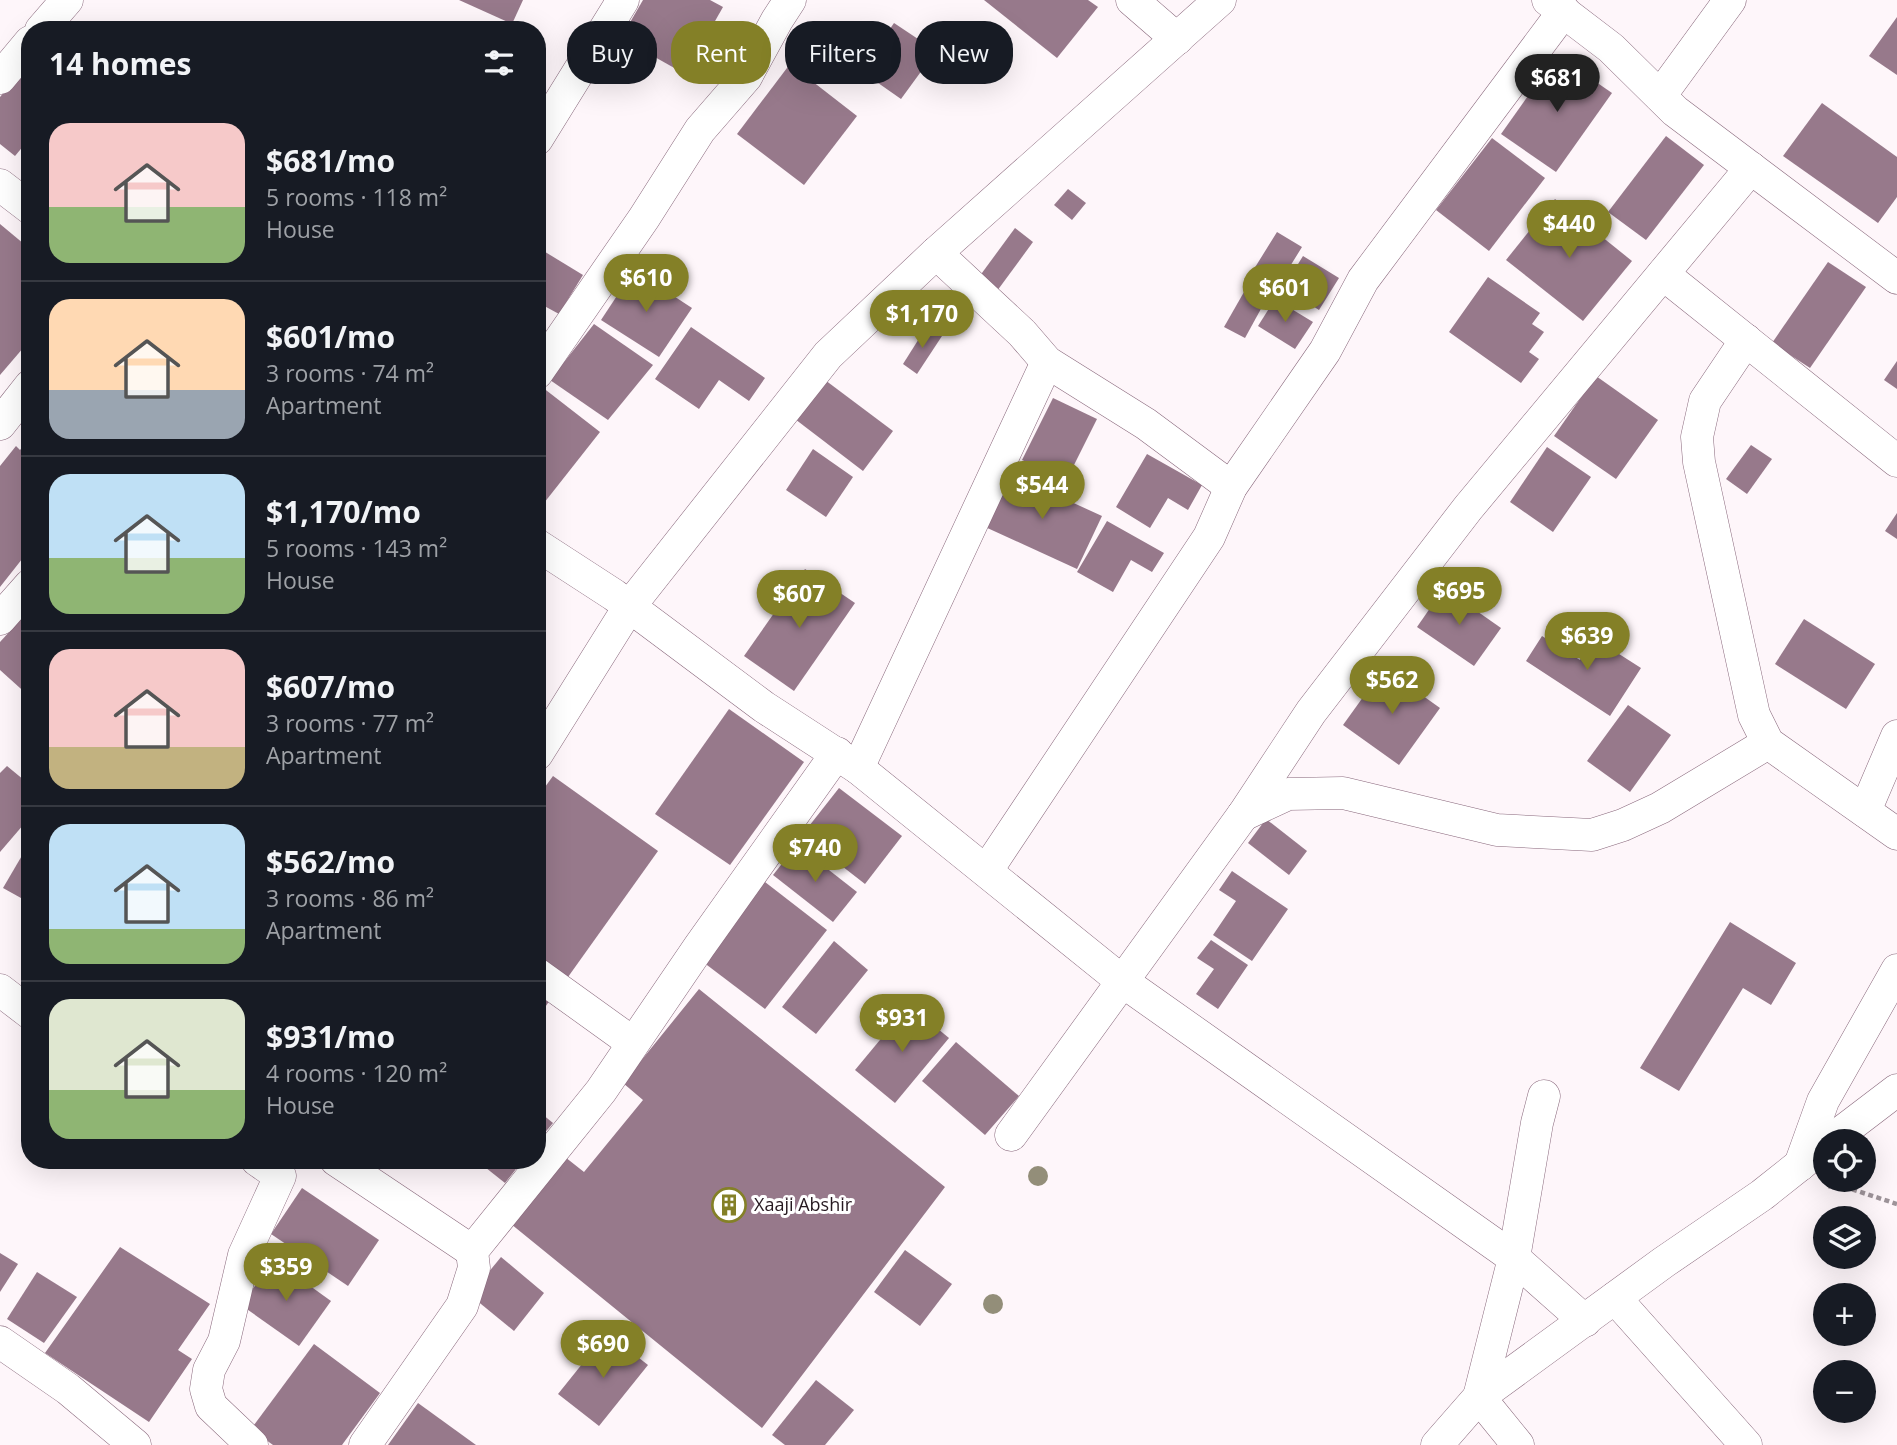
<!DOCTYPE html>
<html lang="en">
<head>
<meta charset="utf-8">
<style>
	:root { --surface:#171b24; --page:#242831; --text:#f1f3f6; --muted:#9ea1a6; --line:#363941; --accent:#848027 }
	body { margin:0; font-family:"Open Sans",sans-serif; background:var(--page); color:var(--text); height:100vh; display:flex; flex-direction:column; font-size:26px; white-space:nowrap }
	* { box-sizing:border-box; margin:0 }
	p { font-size:23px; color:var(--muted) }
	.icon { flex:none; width:38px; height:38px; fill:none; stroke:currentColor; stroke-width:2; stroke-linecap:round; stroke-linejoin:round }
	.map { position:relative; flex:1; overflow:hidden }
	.sheet { position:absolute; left:21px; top:21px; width:525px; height:1148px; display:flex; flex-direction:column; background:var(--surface); border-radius:28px; box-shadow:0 7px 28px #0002 }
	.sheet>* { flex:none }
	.top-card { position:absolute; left:567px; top:21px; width:665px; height:63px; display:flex; gap:14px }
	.controls { position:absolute; left:1813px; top:1129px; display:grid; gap:14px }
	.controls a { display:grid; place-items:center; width:63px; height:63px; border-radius:50%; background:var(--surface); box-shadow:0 7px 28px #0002; font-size:35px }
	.price { position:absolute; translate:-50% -60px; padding:0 16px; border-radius:24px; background:var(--accent); color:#fff; font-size:23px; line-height:46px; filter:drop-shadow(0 2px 4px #0008) }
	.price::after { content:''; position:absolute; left:50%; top:42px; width:21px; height:16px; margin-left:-10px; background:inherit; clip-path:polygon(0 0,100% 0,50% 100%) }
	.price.active { background:#222; color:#fff }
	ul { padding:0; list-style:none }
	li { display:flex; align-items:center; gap:21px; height:175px; padding:0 28px }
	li+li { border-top:2px solid var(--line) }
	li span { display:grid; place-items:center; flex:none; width:196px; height:140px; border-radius:21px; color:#555 }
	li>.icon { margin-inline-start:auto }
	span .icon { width:84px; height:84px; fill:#fffc; stroke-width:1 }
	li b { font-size:30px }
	h2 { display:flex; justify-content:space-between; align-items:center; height:84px; padding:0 28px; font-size:30px }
	.tag { padding:0 24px; border-radius:28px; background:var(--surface); box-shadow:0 7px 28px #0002; font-size:24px; line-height:63px }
	.tag.active { background:var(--accent); color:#fff }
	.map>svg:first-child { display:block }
	.building { fill:#97798b }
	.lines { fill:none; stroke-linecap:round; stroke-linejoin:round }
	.minor-casing { stroke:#89687c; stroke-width:33 }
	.path { stroke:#9d9399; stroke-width:4.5; stroke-dasharray:5 3.5; stroke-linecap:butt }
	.minor { stroke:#fff; stroke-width:32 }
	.tree { fill:#938e79 }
	.labels { text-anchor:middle; stroke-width:6; stroke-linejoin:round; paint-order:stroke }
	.poi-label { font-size:18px; fill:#261920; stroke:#fff; text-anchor:start }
</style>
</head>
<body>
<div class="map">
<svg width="1897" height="1445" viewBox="0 0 1897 1445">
	<rect width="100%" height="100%" fill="#fef6fa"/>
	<g class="building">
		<polygon points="459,0 523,0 512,24"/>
		<polygon points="643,0 710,0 723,7 685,74 621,38"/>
		<polygon points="984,0 1088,0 1098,7 1057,58"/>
		<polygon points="1897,17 1897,75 1869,56"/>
		<polygon points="894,23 936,51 901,99 861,71"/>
		<polygon points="1557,55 1612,93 1556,172 1501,134"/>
		<polygon points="30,62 30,138 15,156 0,144 0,97"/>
		<polygon points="790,64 857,116 804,185 737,134"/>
		<polygon points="1822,103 1897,157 1897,197 1878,223 1783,156"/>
		<polygon points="1666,136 1704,165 1646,240 1608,212"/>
		<polygon points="1492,138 1545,178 1489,251 1436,210"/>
		<polygon points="1068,189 1086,203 1072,220 1054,205"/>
		<polygon points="1555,199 1632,261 1583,321 1506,260"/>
		<polygon points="0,224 30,249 30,340 0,375"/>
		<polygon points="1015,228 1033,242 997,291 979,277"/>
		<polygon points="1277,232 1302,247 1284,276 1296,284 1287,300 1249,277"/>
		<polygon points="537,247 583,275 559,314 537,302"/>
		<polygon points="1303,256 1339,278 1319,310 1297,296 1304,286 1290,277"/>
		<polygon points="1828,262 1866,287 1810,368 1772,343"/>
		<polygon points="634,270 692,308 659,357 601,320"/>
		<polygon points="1488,277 1540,313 1532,324 1544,332 1529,352 1539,359 1521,383 1449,332"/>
		<polygon points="1248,285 1268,296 1245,338 1224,327"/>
		<polygon points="1275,299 1313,322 1295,349 1258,326"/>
		<polygon points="594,324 653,365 608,420 550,380"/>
		<polygon points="927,326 942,336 917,374 903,364"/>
		<polygon points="691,327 765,378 749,401 719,380 699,409 655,379"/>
		<polygon points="1897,361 1897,389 1884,380"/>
		<polygon points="1596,376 1658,420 1616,479 1554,436"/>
		<polygon points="821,377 893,431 863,471 791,416"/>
		<polygon points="542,387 600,432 544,503 537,497 537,393"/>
		<polygon points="1053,398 1097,419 1066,481 1022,460"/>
		<polygon points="30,438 30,549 0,587 0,466 16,446 20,450"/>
		<polygon points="1751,445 1772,459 1747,494 1726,479"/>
		<polygon points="1547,447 1591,477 1553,532 1510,502"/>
		<polygon points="813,449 853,477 826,517 786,490"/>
		<polygon points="1147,454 1202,485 1188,510 1168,498 1150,528 1116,507"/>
		<polygon points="1008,473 1102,516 1077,569 983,526"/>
		<polygon points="1897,513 1897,539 1885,531"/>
		<polygon points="1107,521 1164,553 1152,572 1131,560 1113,592 1077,572"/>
		<polygon points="805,569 855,603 794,691 744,656"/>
		<polygon points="1444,588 1501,628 1474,666 1417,627"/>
		<polygon points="23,617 30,624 30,697 0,670 0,642"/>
		<polygon points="1804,619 1875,664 1846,709 1775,664"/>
		<polygon points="1542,636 1580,660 1594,638 1641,668 1610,716 1526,661"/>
		<polygon points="1384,668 1440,708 1399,765 1343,725"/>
		<polygon points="1628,705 1671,735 1630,792 1587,761"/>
		<polygon points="729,709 804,762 730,865 655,814"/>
		<polygon points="7,766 30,785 30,817 0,852 0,773"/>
		<polygon points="553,776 658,851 568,977 537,956 537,798"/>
		<polygon points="839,788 902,836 865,884 802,835"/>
		<polygon points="1266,819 1307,851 1289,875 1248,843"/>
		<polygon points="797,845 857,892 833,922 773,875"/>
		<polygon points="27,847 30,848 30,903 3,888"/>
		<polygon points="1232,871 1288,909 1252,961 1213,935 1236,901 1219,890"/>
		<polygon points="765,882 827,930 765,1009 703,962"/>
		<polygon points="1730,922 1796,963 1771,1005 1743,988 1679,1091 1640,1068"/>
		<polygon points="1211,940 1248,965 1218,1009 1196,994 1214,969 1197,958"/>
		<polygon points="834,941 868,970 816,1034 782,1007"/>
		<polygon points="699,989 945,1187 762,1428 511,1224 565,1157 584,1172 643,1100 623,1083"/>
		<polygon points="537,991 550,1000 537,1019"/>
		<polygon points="909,1005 949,1038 895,1103 855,1070"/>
		<polygon points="956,1042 1019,1096 985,1135 922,1081"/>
		<polygon points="537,1110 553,1123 537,1142"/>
		<polygon points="476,1160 523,1160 505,1183"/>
		<polygon points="302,1188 379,1240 348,1286 271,1234"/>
		<polygon points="120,1247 210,1304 178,1350 192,1359 149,1422 45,1353"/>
		<polygon points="905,1250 952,1284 920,1326 874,1292"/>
		<polygon points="0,1253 18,1264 0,1292"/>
		<polygon points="501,1257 544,1293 514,1331 470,1295"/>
		<polygon points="274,1260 331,1301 299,1346 241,1305"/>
		<polygon points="37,1272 77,1297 44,1343 7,1319"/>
		<polygon points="607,1333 648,1365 599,1426 558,1394"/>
		<polygon points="314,1344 380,1393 342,1445 273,1445 251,1429"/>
		<polygon points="816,1380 854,1410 825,1445 785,1445 772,1435"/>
		<polygon points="418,1403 476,1445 388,1445"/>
	</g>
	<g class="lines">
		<g class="minor-casing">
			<g id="minor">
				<polyline points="1132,0 1177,39"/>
				<polyline points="1548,0 1611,48 1675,111 1897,278"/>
				<polyline points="41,30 67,0"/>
				<polyline points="0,78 30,42"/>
				<polyline points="1660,96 1730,0"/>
				<polyline points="537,139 623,0"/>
				<polyline points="0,185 30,208"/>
				<polyline points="936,253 1022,333 1047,362 1146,424 1231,487"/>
				<polyline points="1663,274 1897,461"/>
				<polyline points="1746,340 1705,401 1697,437 1699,462 1754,715 1768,743 1897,834"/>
				<polyline points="537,373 644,218 700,130 746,77 777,20 790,0"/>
				<polyline points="0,424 30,386"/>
				<polyline points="537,545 614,595 764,707 858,768 1122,981 1514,1258 1585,1321"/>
				<polyline points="0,619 30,585"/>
				<polyline points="537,754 629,607 828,355 936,253 1220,0"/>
				<polyline points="858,768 1047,362"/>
				<polyline points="1865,811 1897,736"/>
				<polyline points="1243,815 1288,794 1343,793 1497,830 1592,835 1623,825 1660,808 1768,743"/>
				<polyline points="987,870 1209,537 1231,487 1325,351 1363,280 1564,11"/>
				<polyline points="537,974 633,1043"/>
				<polyline points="0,990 30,1013"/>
				<polyline points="1011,1135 1243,815 1311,712 1468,508 1751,168"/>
				<polyline points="1830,1141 1897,1090"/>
				<polyline points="336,1160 472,1251"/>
				<polyline points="1800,1165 1823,1101 1897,970"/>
				<polyline points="1615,1298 1746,1445"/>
				<polyline points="0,1342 68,1389 135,1445"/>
				<polyline points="252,1445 211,1406 206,1389 209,1370 224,1341 244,1255 280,1176 257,1160"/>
				<polyline points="365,1445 462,1306 474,1268 472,1251 601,1091 699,947 837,753"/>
				<polyline points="1437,1445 1479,1397 1664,1262 1762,1195 1825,1145"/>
				<polyline points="1518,1445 1479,1397 1514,1258 1537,1123 1544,1096"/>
			</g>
		</g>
		<polyline class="path" points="1828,1187 1836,1184 1897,1204"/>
		<use href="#minor" class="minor"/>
	</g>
	<g class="tree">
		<circle cx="1038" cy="1176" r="10"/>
		<circle cx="993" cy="1304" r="10"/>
	</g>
	<defs>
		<g id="building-ring" transform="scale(1.75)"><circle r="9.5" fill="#fff" stroke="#848027" stroke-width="1.5"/><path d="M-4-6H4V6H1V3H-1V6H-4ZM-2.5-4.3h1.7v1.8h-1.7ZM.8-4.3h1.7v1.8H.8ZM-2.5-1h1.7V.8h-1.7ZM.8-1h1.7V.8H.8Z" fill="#848027"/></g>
	</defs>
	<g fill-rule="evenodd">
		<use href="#building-ring" x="729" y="1205"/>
	</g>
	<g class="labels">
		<g class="poi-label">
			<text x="754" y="1211">Xaaji Abshir</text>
		</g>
	</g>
</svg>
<div class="controls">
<a><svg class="icon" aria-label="locate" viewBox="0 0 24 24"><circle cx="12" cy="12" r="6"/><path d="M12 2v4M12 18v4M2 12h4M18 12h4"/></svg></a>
<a><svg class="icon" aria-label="layers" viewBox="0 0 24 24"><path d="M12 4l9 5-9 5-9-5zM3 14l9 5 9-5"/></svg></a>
<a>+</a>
<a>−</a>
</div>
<b class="price active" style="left:1557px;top:114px">$681</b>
<b class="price" style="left:1569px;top:260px">$440</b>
<b class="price" style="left:646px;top:314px">$610</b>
<b class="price" style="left:1285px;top:324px">$601</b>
<b class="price" style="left:922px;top:350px">$1,170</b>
<b class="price" style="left:1042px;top:521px">$544</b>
<b class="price" style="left:1459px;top:627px">$695</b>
<b class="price" style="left:799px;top:630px">$607</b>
<b class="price" style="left:1587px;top:672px">$639</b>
<b class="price" style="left:1392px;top:716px">$562</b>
<b class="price" style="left:815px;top:884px">$740</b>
<b class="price" style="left:902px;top:1054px">$931</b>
<b class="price" style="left:286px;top:1303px">$359</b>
<b class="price" style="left:603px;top:1380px">$690</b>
<div class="top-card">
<a class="tag">Buy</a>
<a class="tag active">Rent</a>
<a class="tag">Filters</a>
<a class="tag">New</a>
</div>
<section class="sheet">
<h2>14 homes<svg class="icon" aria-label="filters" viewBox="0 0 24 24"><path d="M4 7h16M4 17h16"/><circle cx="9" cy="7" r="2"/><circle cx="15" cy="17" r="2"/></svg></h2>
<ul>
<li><span style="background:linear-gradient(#f6c9c9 60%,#8fb573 0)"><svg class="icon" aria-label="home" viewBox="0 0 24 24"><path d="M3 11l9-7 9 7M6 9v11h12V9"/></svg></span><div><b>$681/mo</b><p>5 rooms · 118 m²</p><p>House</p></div></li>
<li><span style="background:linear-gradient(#ffd9b3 65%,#9aa5b1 0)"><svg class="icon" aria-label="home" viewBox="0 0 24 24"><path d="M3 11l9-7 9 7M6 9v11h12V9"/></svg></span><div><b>$601/mo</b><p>3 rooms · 74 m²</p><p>Apartment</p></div></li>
<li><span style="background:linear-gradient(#bfe0f5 60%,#8fb573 0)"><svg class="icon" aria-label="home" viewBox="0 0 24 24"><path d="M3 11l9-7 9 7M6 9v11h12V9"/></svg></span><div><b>$1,170/mo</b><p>5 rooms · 143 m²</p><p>House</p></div></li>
<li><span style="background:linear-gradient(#f6c9c9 70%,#c2b280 0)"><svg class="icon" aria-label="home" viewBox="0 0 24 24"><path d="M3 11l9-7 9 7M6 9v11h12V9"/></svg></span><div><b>$607/mo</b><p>3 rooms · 77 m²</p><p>Apartment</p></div></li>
<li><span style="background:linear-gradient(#bfe0f5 75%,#8fb573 0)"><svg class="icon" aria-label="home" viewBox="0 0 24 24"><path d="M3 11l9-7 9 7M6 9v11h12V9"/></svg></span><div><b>$562/mo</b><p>3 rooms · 86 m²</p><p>Apartment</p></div></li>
<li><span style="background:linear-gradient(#dfe7d0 65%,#8fb573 0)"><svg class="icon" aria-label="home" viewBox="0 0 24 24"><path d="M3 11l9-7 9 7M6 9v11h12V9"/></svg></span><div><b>$931/mo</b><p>4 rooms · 120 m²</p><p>House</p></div></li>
</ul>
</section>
</div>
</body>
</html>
